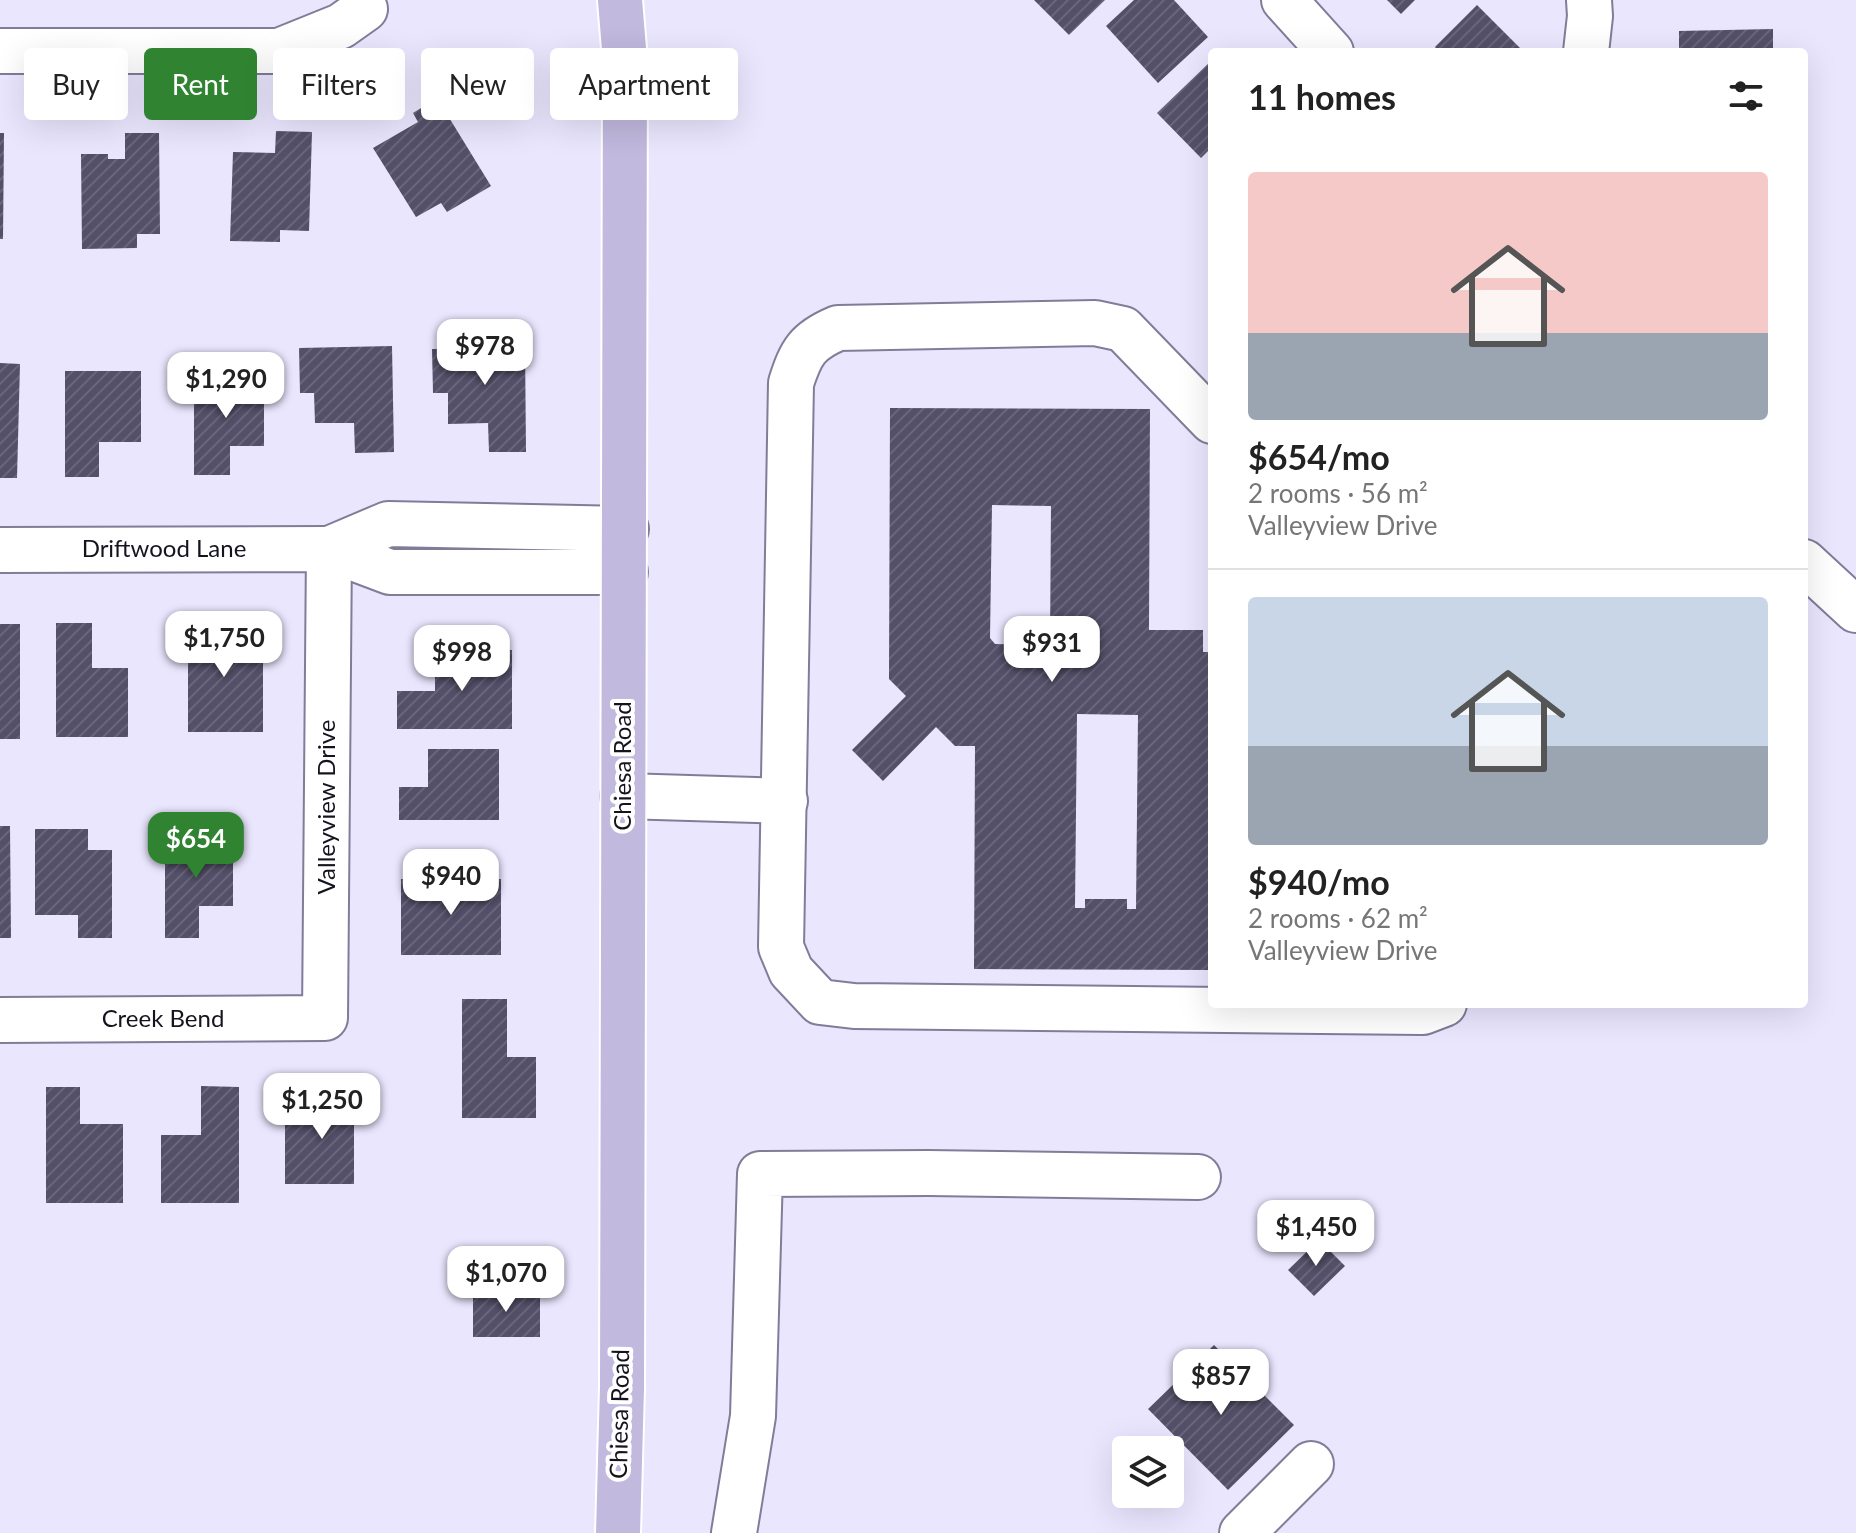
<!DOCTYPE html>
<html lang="en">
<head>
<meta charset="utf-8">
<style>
	:root { --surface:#fff; --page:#f6f6f6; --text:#222; --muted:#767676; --line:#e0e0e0; --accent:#308431 }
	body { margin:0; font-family:Lato,sans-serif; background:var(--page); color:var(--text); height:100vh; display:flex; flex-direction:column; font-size:30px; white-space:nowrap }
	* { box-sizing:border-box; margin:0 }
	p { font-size:26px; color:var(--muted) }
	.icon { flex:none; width:44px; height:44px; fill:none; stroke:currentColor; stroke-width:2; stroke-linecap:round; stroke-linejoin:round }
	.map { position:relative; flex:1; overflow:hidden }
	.side { position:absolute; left:1208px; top:48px; width:600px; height:960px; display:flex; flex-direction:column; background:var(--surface); border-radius:8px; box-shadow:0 8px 32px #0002 }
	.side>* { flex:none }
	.hud { position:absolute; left:24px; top:48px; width:760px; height:72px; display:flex; gap:16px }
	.fabs { position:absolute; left:1112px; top:1436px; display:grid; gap:16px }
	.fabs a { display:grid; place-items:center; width:72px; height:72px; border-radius:8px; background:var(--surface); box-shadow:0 8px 32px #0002; font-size:40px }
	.price { position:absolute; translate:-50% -68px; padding:0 18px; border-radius:16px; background:#fff; color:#222; font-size:26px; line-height:52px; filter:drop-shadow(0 2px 4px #0008) }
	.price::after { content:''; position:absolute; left:50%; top:48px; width:24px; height:18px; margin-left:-12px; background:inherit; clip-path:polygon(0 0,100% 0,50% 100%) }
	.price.active { background:var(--accent); color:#fff }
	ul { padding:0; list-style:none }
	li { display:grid; align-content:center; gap:16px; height:424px; padding:0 40px }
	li+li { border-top:2px solid var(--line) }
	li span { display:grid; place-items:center; height:248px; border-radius:8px; color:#555 }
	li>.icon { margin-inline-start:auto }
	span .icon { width:144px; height:144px; fill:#fffc; stroke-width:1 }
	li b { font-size:34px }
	h2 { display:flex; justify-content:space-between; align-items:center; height:96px; padding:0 40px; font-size:34px }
	.pill { padding:0 28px; border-radius:8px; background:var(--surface); box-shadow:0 8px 32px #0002; font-size:28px; line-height:72px }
	.pill.active { background:var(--accent); color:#fff }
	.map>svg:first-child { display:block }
	.building { fill:url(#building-hatch); fill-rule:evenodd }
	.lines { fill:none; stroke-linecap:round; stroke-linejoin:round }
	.minor-casing { stroke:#817c98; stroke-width:48 }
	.major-casing { stroke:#fff; stroke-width:48 }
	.minor { stroke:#fff; stroke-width:44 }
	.major { stroke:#c1b9de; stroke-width:44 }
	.labels { text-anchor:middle; stroke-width:8; stroke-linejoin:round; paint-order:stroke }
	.street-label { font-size:24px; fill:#15131d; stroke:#fff }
</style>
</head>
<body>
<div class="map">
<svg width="1856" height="1533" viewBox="0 0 1856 1533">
	<defs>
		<pattern id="building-hatch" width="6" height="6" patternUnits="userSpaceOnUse" patternTransform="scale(2)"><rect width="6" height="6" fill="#55506a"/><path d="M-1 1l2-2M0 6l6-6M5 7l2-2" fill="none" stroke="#69657a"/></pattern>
	</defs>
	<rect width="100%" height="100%" fill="#eae6fe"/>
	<g class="building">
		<polygon points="1034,0 1105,0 1069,35"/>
		<polygon points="1134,0 1174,0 1208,37 1158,83 1106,26"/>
		<polygon points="1387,0 1415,0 1401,14"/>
		<polygon points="1477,5 1521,49 1518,52 1439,52 1435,47"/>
		<polygon points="1773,29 1773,52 1679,52 1679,31"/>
		<polygon points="1212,60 1212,147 1201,158 1157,113"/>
		<polygon points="437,98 491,186 447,212 441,203 416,217 373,148 418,122 413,113"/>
		<polygon points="276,131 312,132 309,231 280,230 280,242 230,241 233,152 275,153"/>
		<polygon points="0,133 4,133 3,239 0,239"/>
		<polygon points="125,133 159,133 160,234 137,234 137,248 82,249 81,154 108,154 108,159 125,159"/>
		<polygon points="465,323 491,323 491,345 525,344 526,452 489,452 488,423 448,424 448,393 433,393 432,349 465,349"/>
		<polygon points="392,346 394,452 355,453 354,423 315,423 314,393 300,393 299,348"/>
		<polygon points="0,363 20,364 17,478 0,478"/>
		<polygon points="65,371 141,371 141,442 99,442 99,477 65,477"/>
		<polygon points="194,376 264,376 264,446 230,446 230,475 194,475"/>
		<path d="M890,408L1150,409L1149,630H1203V652H1212V970L974,969L975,746H955L936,727L883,781L852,750L906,696L889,679ZM992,505L1051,506L1050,645L995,644L990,638ZM1077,714L1138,715L1136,909H1127V899H1085V908H1075Z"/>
		<polygon points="56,623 92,623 92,668 128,668 128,737 56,737"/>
		<polygon points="188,623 245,623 245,642 263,642 263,732 188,732"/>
		<rect x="0" y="624" width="20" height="115"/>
		<polygon points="435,650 512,650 512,729 397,729 397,691 435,691"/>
		<polygon points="428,749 499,749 499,820 399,820 399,787 428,787"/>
		<polygon points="0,826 10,826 11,938 0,938"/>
		<polygon points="35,829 88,829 88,850 112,850 112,938 78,938 78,915 35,915"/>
		<polygon points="165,836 233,836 233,906 199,906 199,938 165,938"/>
		<rect x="401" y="879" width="100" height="76"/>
		<polygon points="462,999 507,999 507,1057 536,1057 536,1118 462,1118"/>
		<polygon points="320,1085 354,1085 354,1184 285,1184 285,1114 320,1114"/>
		<polygon points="201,1086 239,1087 239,1203 161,1203 161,1135 201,1135"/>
		<polygon points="46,1087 80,1087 80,1124 123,1124 123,1203 46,1203"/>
		<polygon points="1319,1240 1345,1266 1314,1296 1288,1270"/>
		<rect x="473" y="1291" width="67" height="46"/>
		<polygon points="1214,1345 1294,1425 1228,1490 1148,1409"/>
	</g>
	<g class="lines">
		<g class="minor-casing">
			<g id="minor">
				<polyline points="1284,0 1331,52"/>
				<polyline points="0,51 279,51 341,26 365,9"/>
				<polyline points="1586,52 1590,16 1589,0"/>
				<path d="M1212,421L1123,329L1095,323L838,328C807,341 801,352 791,383L781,947L791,971L820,1002L854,1006L1423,1012L1444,1004"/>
				<polyline points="0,550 329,549 325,1018 0,1020"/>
				<polyline points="1804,562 1856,610"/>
				<polyline points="625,572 390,572 329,549 388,524 626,529"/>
				<polyline points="623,796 785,801"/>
				<polyline points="734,1533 753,1416 760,1174 928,1173 1198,1177"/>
				<polyline points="1242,1533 1311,1464"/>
			</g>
		</g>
		<g class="major-casing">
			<polyline id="major" points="618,1533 622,1388 625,61 620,0"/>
		</g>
		<use href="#minor" class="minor"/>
		<use href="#major" class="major"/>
	</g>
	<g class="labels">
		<g class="street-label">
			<text x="164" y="557">Driftwood Lane</text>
			<text transform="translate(623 766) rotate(-90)" y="8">Chiesa Road</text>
			<text transform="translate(327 807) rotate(-90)" y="8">Valleyview Drive</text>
			<text x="163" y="1027">Creek Bend</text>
			<text transform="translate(620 1414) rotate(-89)" y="8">Chiesa Road</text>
		</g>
	</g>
</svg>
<div class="fabs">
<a><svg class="icon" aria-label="layers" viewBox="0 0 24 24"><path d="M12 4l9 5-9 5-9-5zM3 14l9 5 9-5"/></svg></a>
</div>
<b class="price" style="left:485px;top:387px">$978</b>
<b class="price" style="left:226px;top:420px">$1,290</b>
<b class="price" style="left:224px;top:679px">$1,750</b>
<b class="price" style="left:1052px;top:684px">$931</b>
<b class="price" style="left:462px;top:693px">$998</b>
<b class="price active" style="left:196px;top:880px">$654</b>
<b class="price" style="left:451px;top:917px">$940</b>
<b class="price" style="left:322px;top:1141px">$1,250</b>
<b class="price" style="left:1316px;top:1268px">$1,450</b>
<b class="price" style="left:506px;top:1314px">$1,070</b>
<b class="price" style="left:1221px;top:1417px">$857</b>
<div class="hud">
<a class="pill">Buy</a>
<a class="pill active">Rent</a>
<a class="pill">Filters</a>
<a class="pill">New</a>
<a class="pill">Apartment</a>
</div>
<section class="side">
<h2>11 homes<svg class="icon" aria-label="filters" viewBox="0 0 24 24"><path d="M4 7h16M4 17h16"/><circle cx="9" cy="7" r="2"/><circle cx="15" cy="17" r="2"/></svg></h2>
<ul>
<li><span style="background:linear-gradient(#f6c9c9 65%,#9aa5b1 0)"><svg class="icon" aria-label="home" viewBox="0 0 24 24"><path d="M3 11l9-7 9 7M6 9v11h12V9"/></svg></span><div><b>$654/mo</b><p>2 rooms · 56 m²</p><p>Valleyview Drive</p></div></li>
<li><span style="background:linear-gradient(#c9d6e8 60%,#9aa5b1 0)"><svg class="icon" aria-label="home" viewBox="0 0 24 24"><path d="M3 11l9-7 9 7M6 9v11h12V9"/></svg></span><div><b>$940/mo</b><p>2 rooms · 62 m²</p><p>Valleyview Drive</p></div></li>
</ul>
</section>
</div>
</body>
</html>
